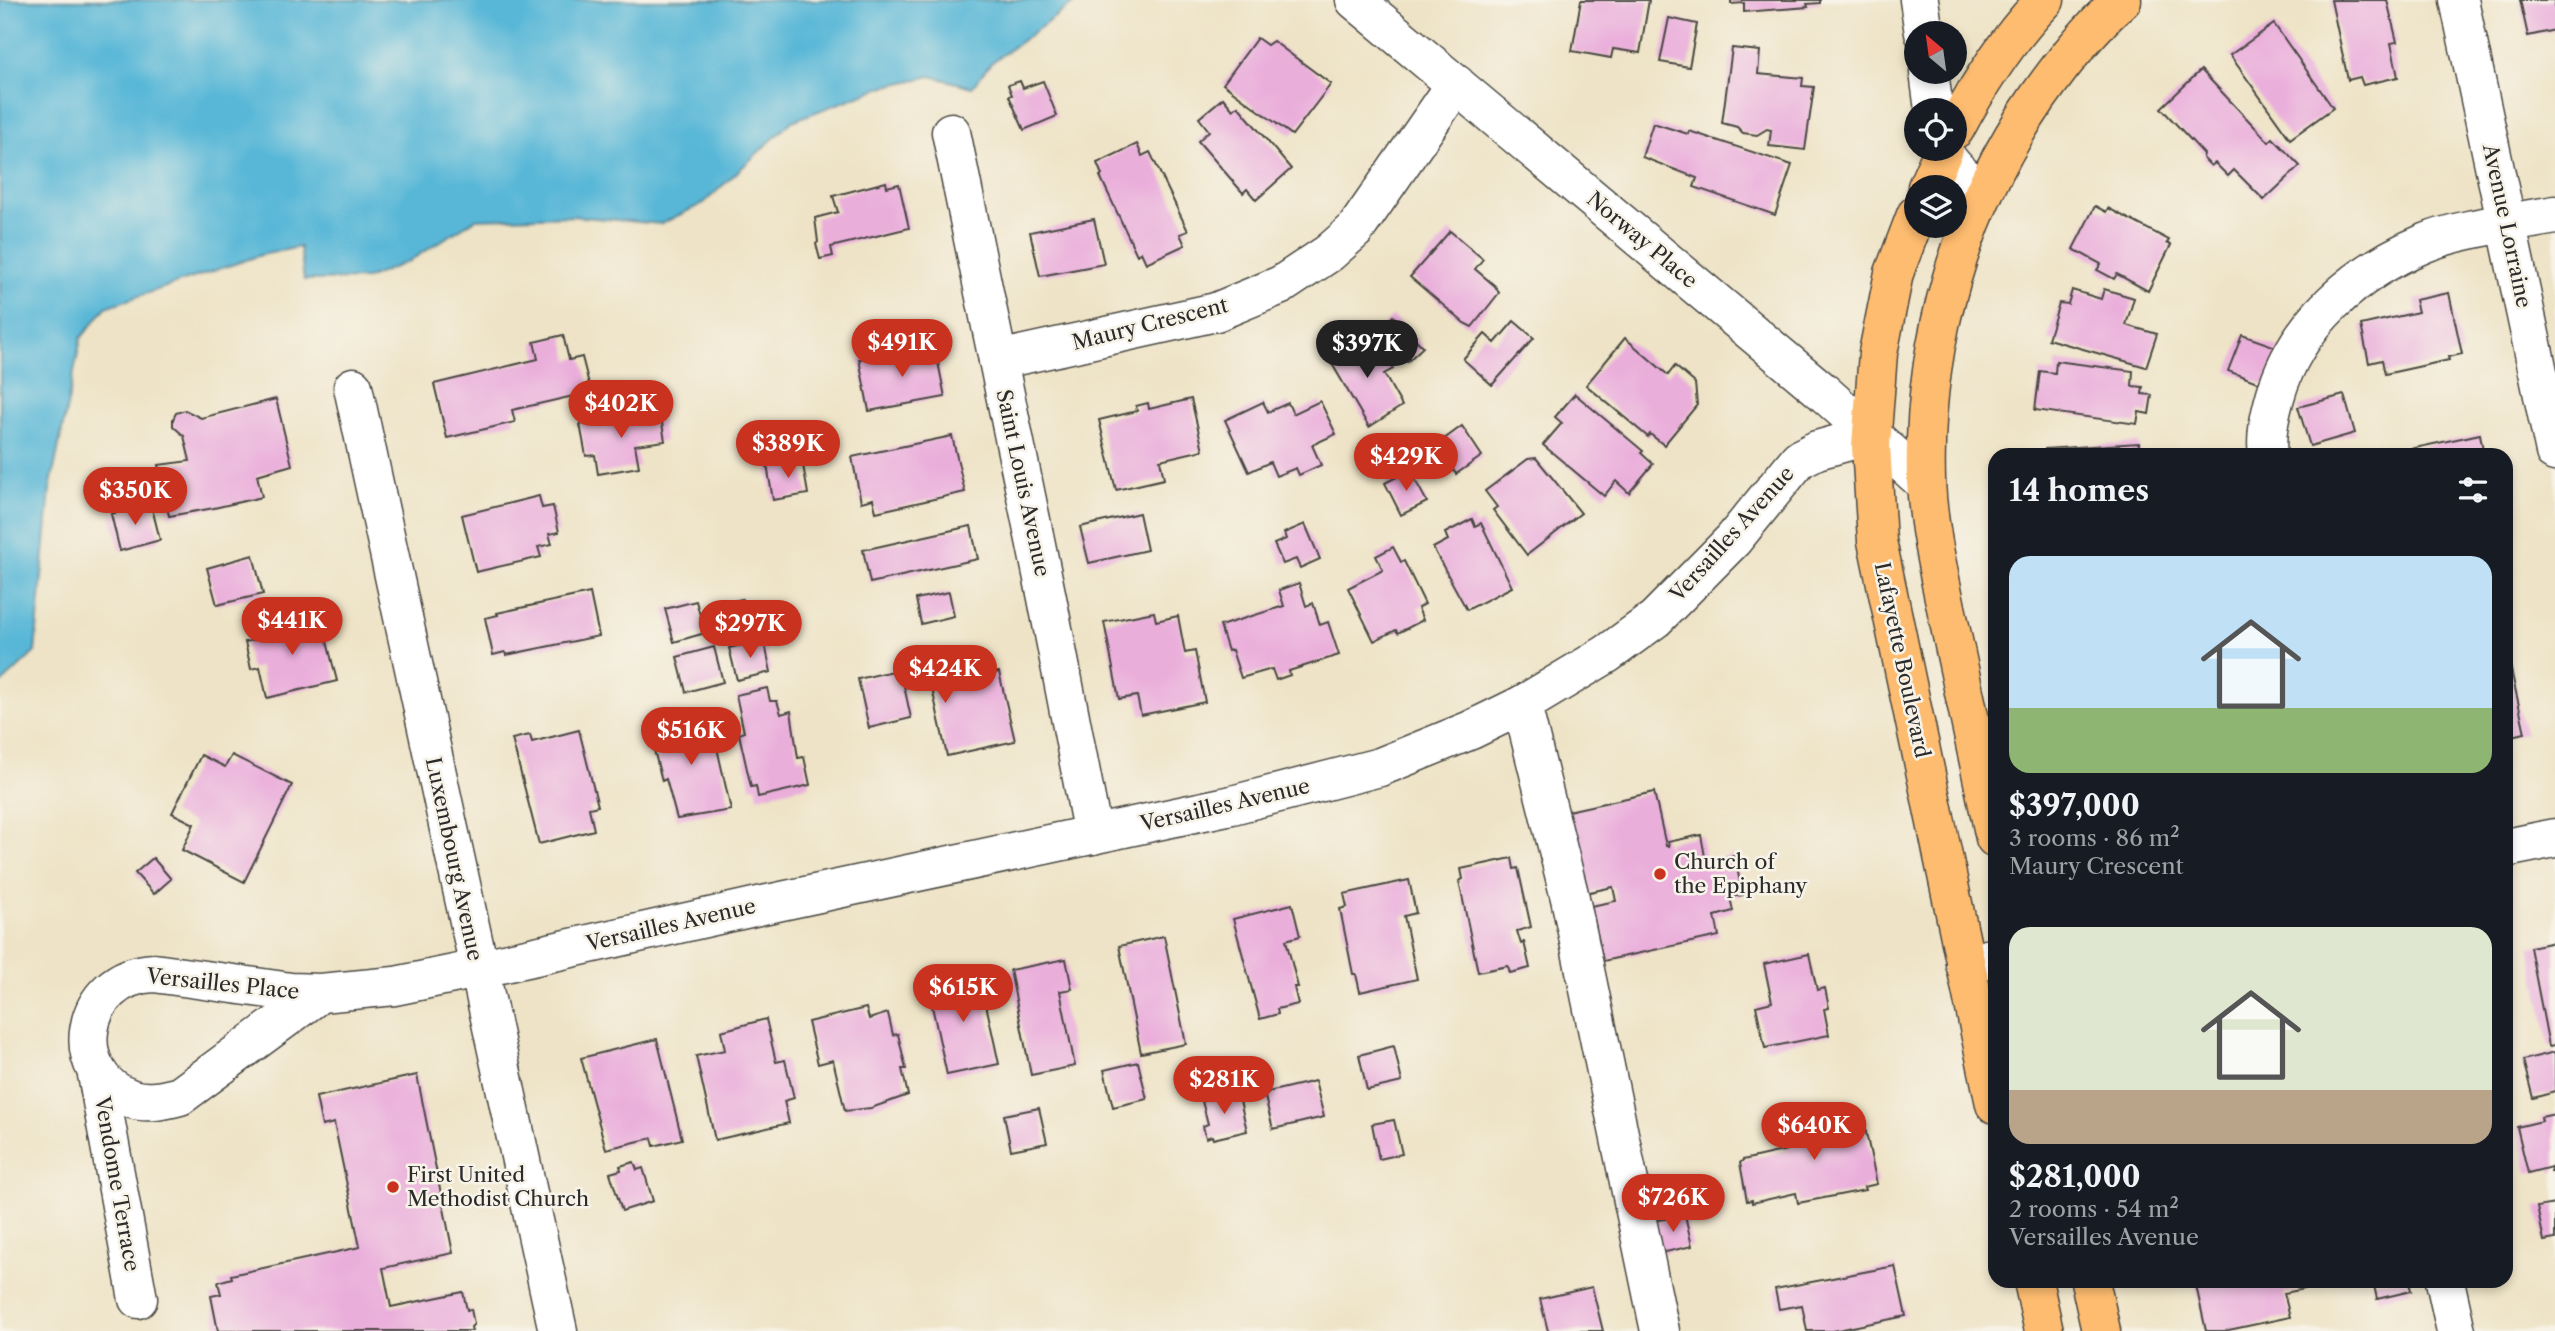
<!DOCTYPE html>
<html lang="en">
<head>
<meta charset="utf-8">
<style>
	:root { --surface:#171b24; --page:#242831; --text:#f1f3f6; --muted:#9ea1a6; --accent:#c8321e }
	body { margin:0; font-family:"Libre Caslon Text",serif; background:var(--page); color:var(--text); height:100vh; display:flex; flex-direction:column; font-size:26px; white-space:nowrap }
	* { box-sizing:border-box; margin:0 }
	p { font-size:23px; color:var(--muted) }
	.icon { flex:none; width:38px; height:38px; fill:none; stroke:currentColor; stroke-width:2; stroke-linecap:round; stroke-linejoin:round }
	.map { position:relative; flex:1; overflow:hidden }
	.panel { position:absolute; left:1988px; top:448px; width:525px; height:840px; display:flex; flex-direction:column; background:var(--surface); border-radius:21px; box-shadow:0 4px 10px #0003 }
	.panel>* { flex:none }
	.needle { width:46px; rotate:331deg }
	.buttons { position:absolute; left:1904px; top:21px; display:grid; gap:14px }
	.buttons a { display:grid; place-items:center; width:63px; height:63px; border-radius:50%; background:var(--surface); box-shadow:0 4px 10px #0003; font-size:35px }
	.price { position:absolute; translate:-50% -60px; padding:0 16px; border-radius:24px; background:var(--accent); color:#fff; font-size:23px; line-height:46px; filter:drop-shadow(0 2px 4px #0008) }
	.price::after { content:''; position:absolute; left:50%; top:42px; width:21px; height:16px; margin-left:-10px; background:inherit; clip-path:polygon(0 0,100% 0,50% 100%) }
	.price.on { background:#222; color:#fff }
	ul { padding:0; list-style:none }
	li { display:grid; align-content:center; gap:14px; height:371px; padding:0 21px }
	li span { display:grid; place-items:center; height:217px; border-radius:21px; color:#555 }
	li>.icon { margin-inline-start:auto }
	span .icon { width:126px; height:126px; fill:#fffc; stroke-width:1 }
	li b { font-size:30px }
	h2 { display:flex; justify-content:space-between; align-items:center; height:84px; padding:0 21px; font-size:30px }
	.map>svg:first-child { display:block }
	.water { fill:#59b7d7; stroke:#427181; stroke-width:2 }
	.building { fill:#eaaedb }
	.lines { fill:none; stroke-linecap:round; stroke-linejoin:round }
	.minor-casing { stroke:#484742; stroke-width:41 }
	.major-casing { stroke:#484742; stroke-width:41 }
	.minor { stroke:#fff; stroke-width:38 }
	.major { stroke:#febc70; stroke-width:38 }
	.poi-dot { fill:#c8321e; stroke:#f7f3e8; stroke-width:2.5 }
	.labels { text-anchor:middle; stroke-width:5; stroke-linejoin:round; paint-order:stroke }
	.street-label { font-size:21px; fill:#2b2b2b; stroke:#f7f3e8 }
	.poi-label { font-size:21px; fill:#2b2b2b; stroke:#f7f3e8; text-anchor:start }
</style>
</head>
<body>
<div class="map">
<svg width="2555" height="1331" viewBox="0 0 2555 1331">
	<rect width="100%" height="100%" fill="#f7f3e8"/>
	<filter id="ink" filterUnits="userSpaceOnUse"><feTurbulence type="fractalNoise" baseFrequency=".0143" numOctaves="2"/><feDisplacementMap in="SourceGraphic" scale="14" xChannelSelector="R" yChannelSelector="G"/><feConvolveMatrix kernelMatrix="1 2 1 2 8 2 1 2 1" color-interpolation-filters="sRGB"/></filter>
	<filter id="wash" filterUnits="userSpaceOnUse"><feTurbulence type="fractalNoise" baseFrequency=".00686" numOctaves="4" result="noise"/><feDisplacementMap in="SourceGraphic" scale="28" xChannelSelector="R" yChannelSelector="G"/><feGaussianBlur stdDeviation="1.57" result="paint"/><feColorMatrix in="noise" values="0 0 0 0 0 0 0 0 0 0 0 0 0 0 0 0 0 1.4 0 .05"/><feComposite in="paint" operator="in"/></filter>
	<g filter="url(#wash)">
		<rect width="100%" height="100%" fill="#eee3c6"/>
		<polygon class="water" points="0,0 1078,0 991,63 972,87 931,76 882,87 792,121 704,203 661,224 572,216 476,219 409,261 366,279 304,280 300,247 261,255 106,307 81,338 50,489 35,652 0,685"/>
		<g id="blocks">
			<g class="building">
				<polygon points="1581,0 1649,0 1640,53 1613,49 1611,58 1572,51"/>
				<polygon points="1731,0 1820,0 1820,3 1807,4 1808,7 1744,12 1744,3 1731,4"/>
				<polygon points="2331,0 2387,0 2397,42 2391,43 2398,77 2363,85 2360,77 2348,80"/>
				<polygon points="2520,0 2555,0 2555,30 2528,36"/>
				<polygon points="1669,18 1697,24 1689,67 1660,62"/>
				<polygon points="2274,24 2333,108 2290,139 2230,55"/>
				<polygon points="1257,38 1267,45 1273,41 1331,84 1292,135 1223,84"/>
				<polygon points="1732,48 1760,51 1758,74 1803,78 1802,86 1814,87 1805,150 1769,146 1771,130 1767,129 1757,135 1743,133 1737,127 1722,123"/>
				<polygon points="2201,70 2269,142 2273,138 2300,166 2264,200 2234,170 2228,176 2215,163 2211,166 2203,158 2204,154 2161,108"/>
				<polygon points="1020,81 1023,88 1043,81 1057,116 1024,130 1009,96 1012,95 1008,85"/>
				<polygon points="1223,98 1233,110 1238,106 1291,169 1256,200 1247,189 1243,193 1198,141 1209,131 1199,118"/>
				<polygon points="1653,123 1688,134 1689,131 1792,165 1775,215 1694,187 1697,178 1642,157"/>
				<polygon points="1137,144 1142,156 1150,152 1188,231 1180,234 1185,245 1146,263 1141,252 1137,255 1100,176 1102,175 1097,163"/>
				<polygon points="886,182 887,187 899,184 909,228 831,247 833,256 820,259 816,244 818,242 815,218 838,212 833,196"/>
				<polygon points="2095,206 2106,212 2108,208 2169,240 2167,243 2171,245 2148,291 2117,274 2114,279 2097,270 2101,264 2073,249"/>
				<polygon points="1094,219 1104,264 1040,276 1030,232"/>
				<polygon points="1450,231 1483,259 1475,269 1495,286 1499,293 1472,327 1464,323 1410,277"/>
				<polygon points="2104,289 2134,298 2126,325 2157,334 2146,367 2048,339 2059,303 2068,304 2072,290 2101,299"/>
				<polygon points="2449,293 2462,354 2448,357 2449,360 2385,374 2382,360 2369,363 2361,325 2418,312 2415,300"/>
				<polygon points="1393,316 1423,347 1407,362 1377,332"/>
				<polygon points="1514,321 1534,338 1492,385 1463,359 1485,334 1495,343"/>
				<polygon points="563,335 569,360 582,357 591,392 512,410 515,422 447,438 434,384 538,359 534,342"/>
				<polygon points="1366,335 1377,355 1383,351 1393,369 1384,374 1402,406 1369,427 1328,357"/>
				<polygon points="2242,335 2279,348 2265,385 2228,371"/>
				<polygon points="1625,338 1668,375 1675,366 1695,383 1697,405 1664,445 1650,434 1648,437 1586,385"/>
				<polygon points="935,347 945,397 869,411 859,359"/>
				<polygon points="2056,361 2133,371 2132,386 2143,387 2142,394 2152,395 2149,414 2139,412 2137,424 2035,410 2040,371 2055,373"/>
				<polygon points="1575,394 1643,451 1641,453 1653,464 1629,493 1616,481 1604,496 1543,445 1562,423 1555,417"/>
				<polygon points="2344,395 2355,433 2310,446 2298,407"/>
				<polygon points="276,399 292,465 257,475 262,497 214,508 169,516 158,465 190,461 184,436 173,426 173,419 176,413 185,410 201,418"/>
				<polygon points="1191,399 1203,450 1160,460 1164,479 1116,490 1099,420 1137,411 1136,406 1148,403 1149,409"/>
				<polygon points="1320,401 1336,434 1312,445 1321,465 1299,475 1296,468 1276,476 1270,462 1249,472 1225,420 1263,402 1268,412 1288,403 1293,414"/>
				<polygon points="660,411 665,441 635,445 639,467 598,474 595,455 586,456 580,424"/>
				<polygon points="1462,426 1482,456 1456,474 1436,445"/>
				<polygon points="2480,434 2484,455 2387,455 2387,454"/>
				<polygon points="952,436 965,492 876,512 873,499 861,502 852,457"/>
				<polygon points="2139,443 2140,455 2045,455 2045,449"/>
				<polygon points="1536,458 1581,513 1527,555 1493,510 1497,507 1485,491 1528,459"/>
				<polygon points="802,459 808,494 773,500 767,465"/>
				<polygon points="1410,470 1427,502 1401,515 1385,483"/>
				<polygon points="539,496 542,508 553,506 559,532 549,534 552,544 538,547 541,557 476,572 462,515"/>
				<polygon points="151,504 160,540 120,551 111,514"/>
				<polygon points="1139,513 1147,550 1089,563 1080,527"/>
				<polygon points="1472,519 1475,526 1481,523 1512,587 1467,610 1433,548 1448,540 1445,533"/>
				<polygon points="1305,524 1320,559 1300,568 1296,559 1283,564 1274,544 1286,539 1284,533"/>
				<polygon points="971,526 978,559 870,583 863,550"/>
				<polygon points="1393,547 1401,562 1404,561 1425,604 1418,608 1423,620 1398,633 1396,630 1374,641 1348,588 1383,570 1376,556"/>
				<polygon points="253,555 263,594 217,605 207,568"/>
				<polygon points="1299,583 1306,606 1313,603 1320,625 1328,622 1339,655 1289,671 1290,675 1276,680 1272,669 1241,678 1232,650 1228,651 1220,626 1284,606 1279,590"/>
				<polygon points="949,592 954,616 921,624 916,599"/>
				<polygon points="590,593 599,636 506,655 505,652 493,655 485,618 498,615 497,613"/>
				<polygon points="742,599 749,627 723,634 716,605"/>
				<polygon points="696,601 705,633 674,642 665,609"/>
				<polygon points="1154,612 1156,621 1178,616 1185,653 1195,651 1205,702 1141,715 1137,696 1119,699 1104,622"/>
				<polygon points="321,618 337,681 267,698 260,667 251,669 245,642 254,640 253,633 310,619 311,621"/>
				<polygon points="764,640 771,672 737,680 729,648"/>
				<polygon points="714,647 723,682 686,692 677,657"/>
				<polygon points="954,655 959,680 999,672 1015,741 947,756 930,679 904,686 911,718 869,728 858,679 902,669 903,677 929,671 927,661"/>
				<polygon points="2510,665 2525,733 2506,737 2506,666"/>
				<polygon points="767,688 770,701 777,701 781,714 791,711 798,758 804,757 810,785 758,797 756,786 751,787 739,734 744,732 736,695"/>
				<polygon points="670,716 672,723 704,716 708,731 713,730 731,810 677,819 666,779 662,781 653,746 657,744 652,720"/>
				<polygon points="579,730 598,806 589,808 594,830 539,844 512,739 530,735 532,742"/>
				<polygon points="201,755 225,767 232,755 292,785 244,882 182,850 194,824 172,813"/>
				<polygon points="1654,792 1666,846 1669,846 1668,842 1701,835 1706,862 1734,855 1743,895 1730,897 1733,911 1715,916 1719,936 1603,961 1591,906 1616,901 1613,887 1585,893 1568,811"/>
				<polygon points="153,858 171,879 154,894 135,873"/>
				<polygon points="1512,858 1514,869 1518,868 1531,927 1517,931 1521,944 1524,942 1530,968 1510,973 1508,966 1478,972 1459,881 1463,879 1461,869"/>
				<polygon points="1409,880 1416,913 1404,916 1417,979 1360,992 1356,974 1353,974 1340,909 1347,907 1344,894"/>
				<polygon points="1292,904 1300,936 1286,940 1298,987 1294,987 1298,1004 1277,1009 1278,1014 1260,1019 1233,919"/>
				<polygon points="1164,936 1186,1044 1141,1053 1119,946"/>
				<polygon points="2555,942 2555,1045 2549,1046 2530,947"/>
				<polygon points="1809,954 1817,990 1825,988 1829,1008 1824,1009 1829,1035 1765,1048 1756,1006 1772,1002 1764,964"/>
				<polygon points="1066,959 1072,989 1060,991 1075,1066 1031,1075 1010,970"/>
				<polygon points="979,972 999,1064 947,1075 927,983"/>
				<polygon points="866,1008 869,1019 888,1013 893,1035 898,1034 906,1069 902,1069 908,1095 871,1108 845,1111 833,1060 818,1064 808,1022"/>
				<polygon points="766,1019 776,1062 785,1060 794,1098 784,1101 789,1123 715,1140 696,1056 725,1050 721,1031"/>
				<polygon points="657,1039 682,1139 654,1146 652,1138 606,1149 581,1058"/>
				<polygon points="1394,1046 1402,1082 1367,1090 1359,1055"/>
				<polygon points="2555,1052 2555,1092 2533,1098 2523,1060"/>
				<polygon points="1138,1062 1147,1099 1113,1107 1104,1070"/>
				<polygon points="417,1075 453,1253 383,1268 391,1307 463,1292 467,1310 471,1309 474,1324 471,1327 472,1331 218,1331 211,1296 221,1294 218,1282 232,1278 231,1275 360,1247 334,1123 322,1126 316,1097"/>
				<polygon points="1315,1081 1324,1117 1273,1129 1264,1093"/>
				<polygon points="1238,1092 1247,1131 1213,1139 1212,1136 1206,1138 1203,1126 1208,1124 1202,1101"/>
				<polygon points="1039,1108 1047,1143 1011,1150 1004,1115"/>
				<polygon points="1848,1114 1849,1116 1862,1114 1877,1184 1864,1187 1865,1190 1798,1203 1796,1193 1752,1203 1752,1200 1747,1201 1740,1163 1743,1160 1787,1150 1782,1128"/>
				<polygon points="2555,1114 2555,1171 2551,1172 2551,1167 2528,1173 2517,1127 2542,1121 2541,1117"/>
				<polygon points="1394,1120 1402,1154 1379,1159 1372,1124"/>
				<polygon points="634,1162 637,1170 643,1168 653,1201 622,1211 610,1173 621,1170 620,1166"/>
				<polygon points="2555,1204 2555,1239 2544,1241 2537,1207"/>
				<polygon points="1685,1215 1692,1246 1661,1253 1654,1221"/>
				<polygon points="1895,1266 1906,1316 1833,1331 1807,1331 1802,1305 1779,1309 1775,1289"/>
				<polygon points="2195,1281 2303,1281 2305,1289 2284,1293 2290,1317 2224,1331 2206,1331"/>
				<polygon points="2373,1281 2409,1281 2411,1291 2377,1299"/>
				<polygon points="1592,1287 1603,1331 1548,1331 1540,1299"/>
			</g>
		</g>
	</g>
	<g filter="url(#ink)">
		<use href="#blocks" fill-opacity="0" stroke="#484742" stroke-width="2"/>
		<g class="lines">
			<g class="minor-casing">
				<g id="minor">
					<polyline points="1355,0 1822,391 1926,484"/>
					<polyline points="1919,0 1924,33"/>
					<polyline points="2459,0 2555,452"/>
					<polyline points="1929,72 1934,110"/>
					<polyline points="951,132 1047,598 1093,835"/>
					<path d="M1942,149C1951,168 1966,179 1983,190"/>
					<polyline points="998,360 1216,312 1281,285 1329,253 1355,230 1456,84"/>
					<polyline points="353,387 558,1331"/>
					<path d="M2268,455C2265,436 2270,415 2275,397C2295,324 2357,271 2425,243C2464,227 2514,223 2555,215"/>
					<polyline points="1522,705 1570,898 1660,1331"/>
					<polyline points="2506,848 2555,838"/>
					<polyline points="1965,964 1995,957"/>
					<path d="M320,993L291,992L154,973C79,976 64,1076 132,1099C148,1104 165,1100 180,1096L320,993L395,986L478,969L763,905L1232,805L1380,767L1471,730L1522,705L1607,654L1655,619L1733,540L1799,459L1817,450L1871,435"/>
					<polyline points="96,1069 138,1299"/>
					<polyline points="2445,1281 2456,1331"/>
				</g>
			</g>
			<g class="major-casing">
				<g id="major">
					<path d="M1955,129C1980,82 2008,38 2045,0"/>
					<polyline points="1927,187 1944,149"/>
					<polyline points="1916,215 1894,273 1878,353 1871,446 1877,541 1995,1104"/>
					<path d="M1995,838C1980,769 1966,700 1951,631C1941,582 1928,531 1926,480C1922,343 1961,208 2039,96C2063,62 2090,27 2122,0"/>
					<polyline points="2033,1281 2044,1331"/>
					<polyline points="2090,1281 2101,1331"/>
				</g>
			</g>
			<use href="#minor" class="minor"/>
			<use href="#major" class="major"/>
		</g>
	</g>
	<g class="poi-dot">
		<circle cx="1660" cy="874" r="7"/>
		<circle cx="393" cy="1187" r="7"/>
	</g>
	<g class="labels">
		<g class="street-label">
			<text transform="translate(2507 226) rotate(78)" y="7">Avenue Lorraine</text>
			<text transform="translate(1642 240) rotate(40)" y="7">Norway Place</text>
			<text transform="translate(1150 324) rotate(-14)" y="7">Maury Crescent</text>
			<text transform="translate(1023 483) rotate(78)" y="7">Saint Louis Avenue</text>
			<text transform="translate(1732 534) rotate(-48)" y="7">Versailles Avenue</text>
			<text transform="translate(1902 660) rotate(78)" y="7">Lafayette Boulevard</text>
			<text transform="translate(1225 805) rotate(-13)" y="7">Versailles Avenue</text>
			<text transform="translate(454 859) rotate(78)" y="7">Luxembourg Avenue</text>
			<text transform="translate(671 925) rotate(-13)" y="7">Versailles Avenue</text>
			<text transform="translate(223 984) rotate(6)" y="7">Versailles Place</text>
			<text transform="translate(117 1184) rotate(80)" y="7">Vendome Terrace</text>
		</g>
		<g class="poi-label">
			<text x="1674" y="869">Church of<tspan x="1674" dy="24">the Epiphany</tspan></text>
			<text x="407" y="1182">First United<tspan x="407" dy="24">Methodist Church</tspan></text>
		</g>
	</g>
</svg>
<div class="buttons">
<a><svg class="needle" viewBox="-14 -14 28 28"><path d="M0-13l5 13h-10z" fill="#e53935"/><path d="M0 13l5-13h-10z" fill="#9ea1a6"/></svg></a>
<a><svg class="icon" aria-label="locate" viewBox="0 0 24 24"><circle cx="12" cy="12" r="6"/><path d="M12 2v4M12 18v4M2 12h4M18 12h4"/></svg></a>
<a><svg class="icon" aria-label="layers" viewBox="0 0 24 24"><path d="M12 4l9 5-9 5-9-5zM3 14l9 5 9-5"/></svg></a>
</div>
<b class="price" style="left:902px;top:379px">$491K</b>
<b class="price on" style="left:1367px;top:380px">$397K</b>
<b class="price" style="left:621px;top:440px">$402K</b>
<b class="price" style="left:788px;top:480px">$389K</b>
<b class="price" style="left:1406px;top:493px">$429K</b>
<b class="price" style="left:135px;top:527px">$350K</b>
<b class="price" style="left:292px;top:657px">$441K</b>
<b class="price" style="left:750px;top:660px">$297K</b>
<b class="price" style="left:945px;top:705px">$424K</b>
<b class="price" style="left:691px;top:767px">$516K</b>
<b class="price" style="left:963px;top:1024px">$615K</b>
<b class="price" style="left:1224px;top:1116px">$281K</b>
<b class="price" style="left:1814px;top:1162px">$640K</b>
<b class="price" style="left:1673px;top:1234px">$726K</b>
<section class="panel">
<h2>14 homes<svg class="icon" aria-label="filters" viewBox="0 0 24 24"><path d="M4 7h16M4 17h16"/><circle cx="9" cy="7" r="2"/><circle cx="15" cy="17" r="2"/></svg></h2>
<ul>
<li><span style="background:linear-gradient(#bfe0f5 70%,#8fb573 0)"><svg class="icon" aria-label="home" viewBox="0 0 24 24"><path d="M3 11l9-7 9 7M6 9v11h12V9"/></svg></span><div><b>$397,000</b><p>3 rooms · 86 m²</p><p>Maury Crescent</p></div></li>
<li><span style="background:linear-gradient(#dfe7d0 75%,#b9a48a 0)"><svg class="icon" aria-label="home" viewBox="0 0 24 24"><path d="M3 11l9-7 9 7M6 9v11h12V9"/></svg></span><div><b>$281,000</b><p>2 rooms · 54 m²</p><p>Versailles Avenue</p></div></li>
</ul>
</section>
</div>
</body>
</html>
